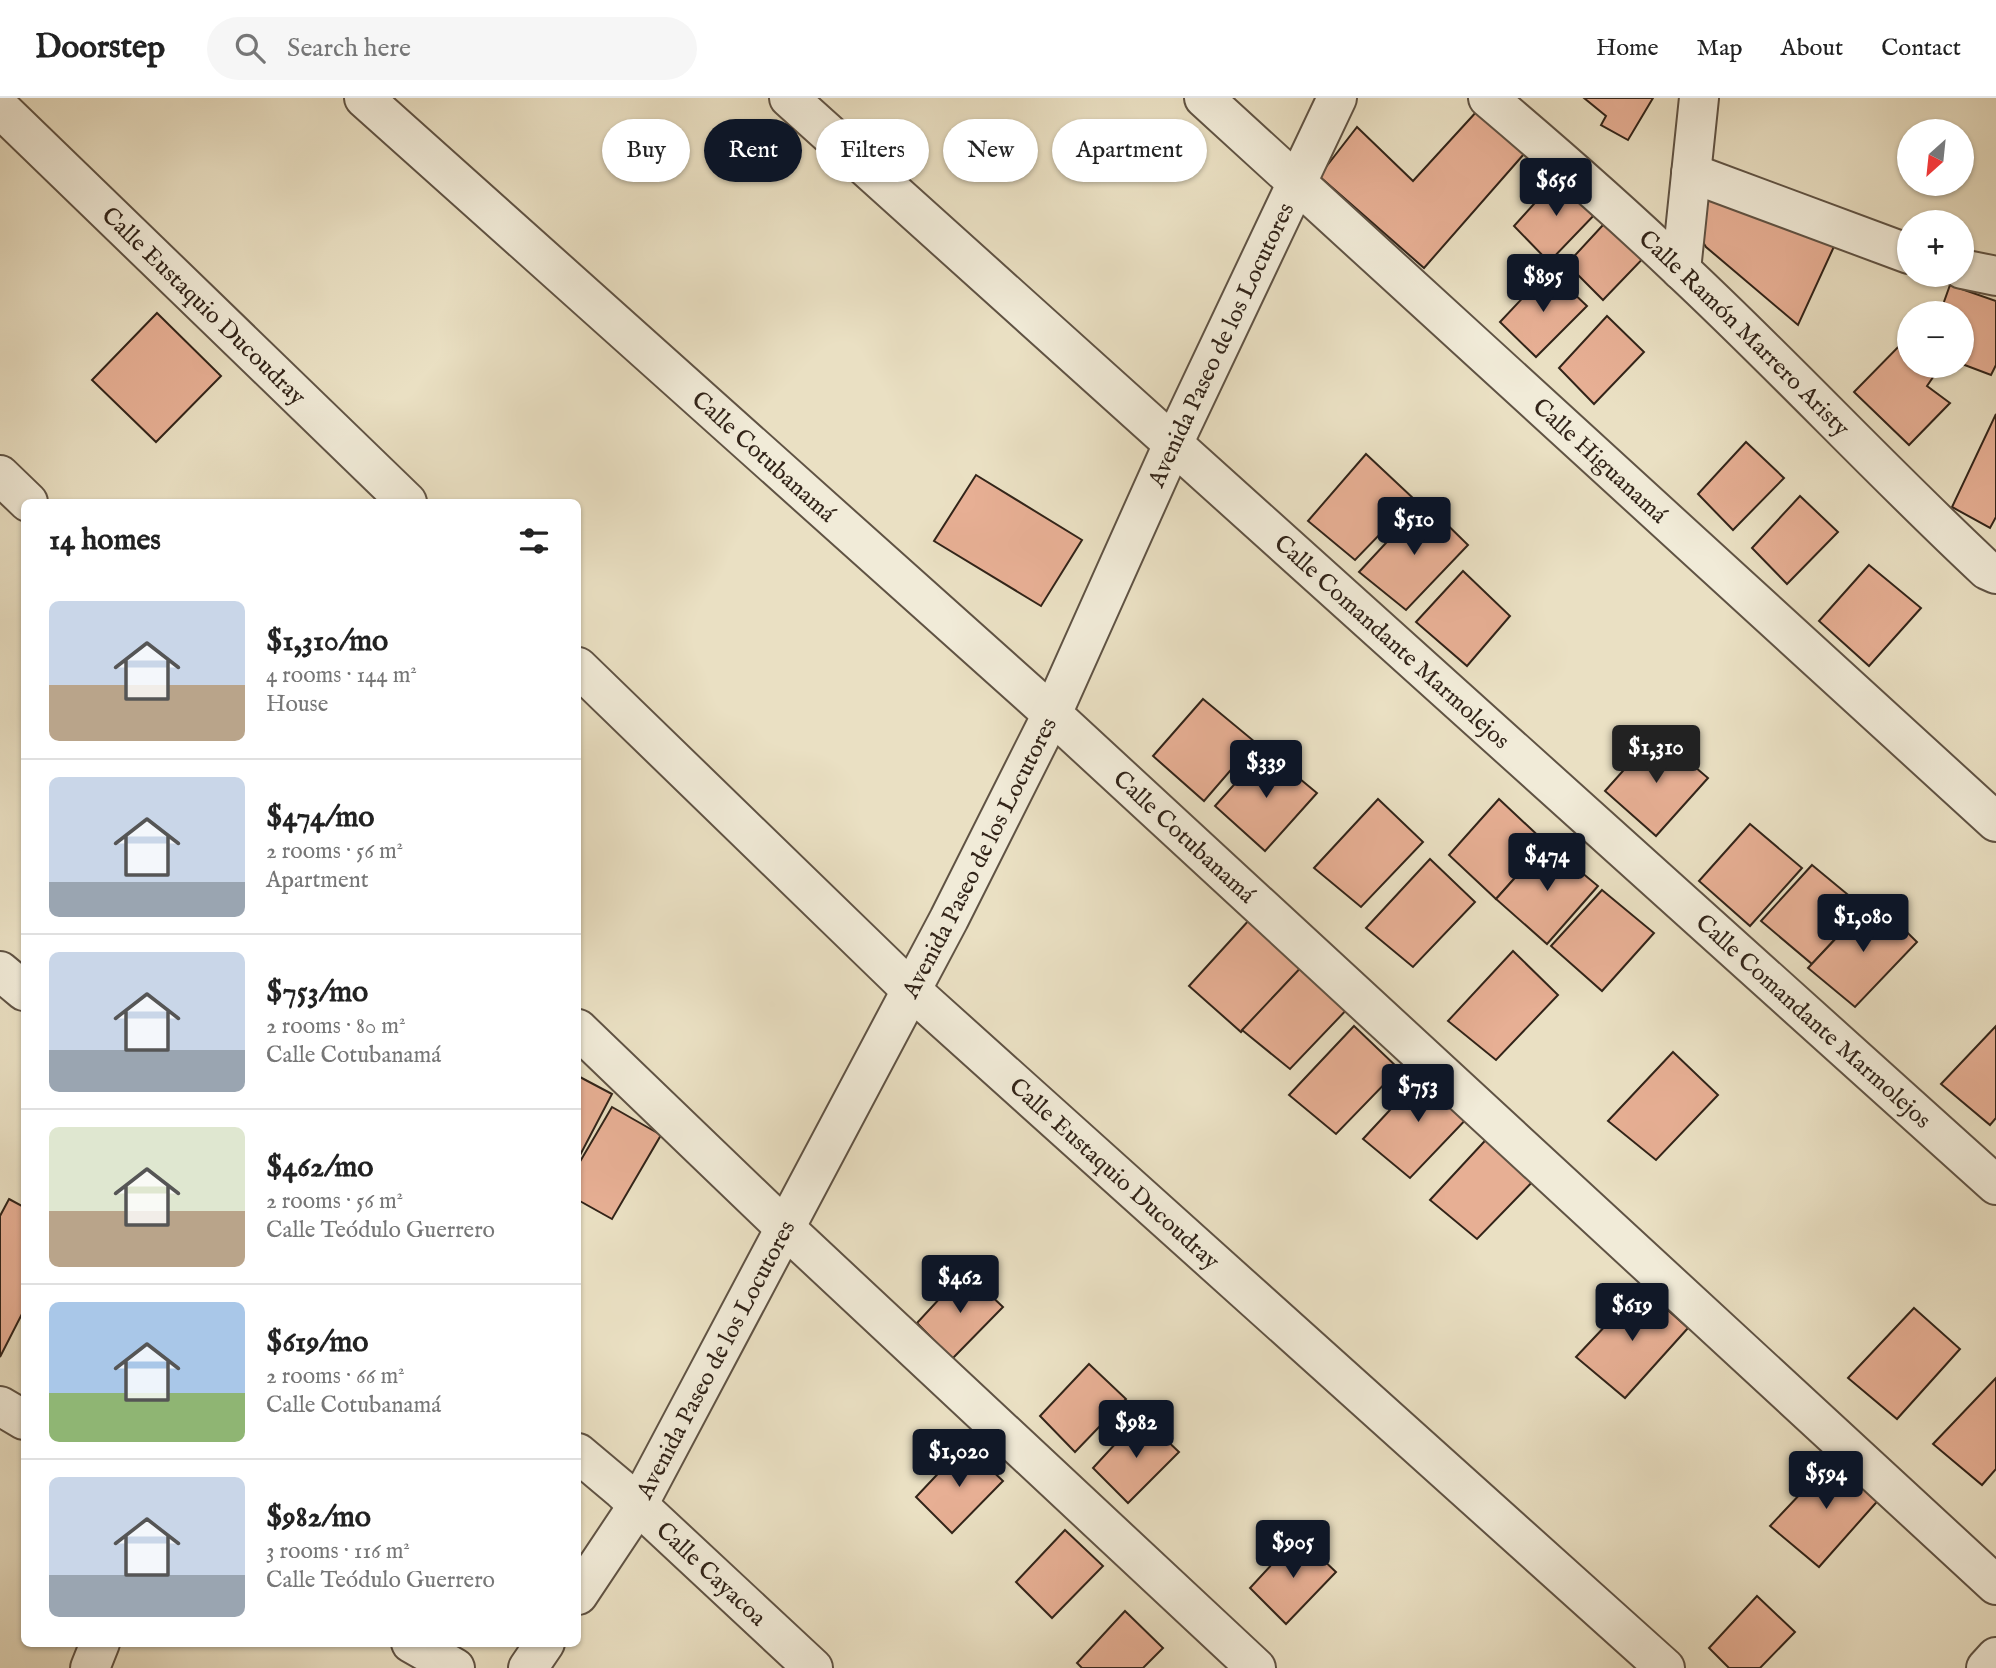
<!DOCTYPE html>
<html lang="en">
<head>
<meta charset="utf-8">
<style>
	:root { --surface:#fff; --page:#f6f6f6; --text:#222; --muted:#767676; --line:#e0e0e0; --accent:#111827 }
	body { margin:0; font-family:"IM FELL English",serif; background:var(--page); color:var(--text); height:100vh; display:flex; flex-direction:column; font-size:26px; white-space:nowrap }
	* { box-sizing:border-box; margin:0 }
	p { font-size:23px; color:var(--muted) }
	.icon { flex:none; width:38px; height:38px; fill:none; stroke:currentColor; stroke-width:2; stroke-linecap:round; stroke-linejoin:round }
	.map { position:relative; flex:1; overflow:hidden }
	.drawer { position:absolute; left:21px; top:401px; width:560px; height:1148px; display:flex; flex-direction:column; background:var(--surface); border-radius:10px; box-shadow:0 2px 5px #0004 }
	.drawer>* { flex:none }
	.top-card { position:absolute; left:602px; top:21px; width:665px; height:63px; display:flex; gap:14px }
	.needle { width:46px; rotate:207deg }
	.controls { position:absolute; left:1897px; top:21px; display:grid; gap:14px }
	.controls a { display:grid; place-items:center; width:77px; height:77px; border-radius:50%; background:var(--surface); box-shadow:0 2px 5px #0004; font-size:35px }
	.price { position:absolute; translate:-50% -60px; padding:0 16px; border-radius:7px; background:var(--accent); color:#fff; font-size:23px; line-height:46px; filter:drop-shadow(0 2px 4px #0008) }
	.price::after { content:''; position:absolute; left:50%; top:42px; width:21px; height:16px; margin-left:-10px; background:inherit; clip-path:polygon(0 0,100% 0,50% 100%) }
	.price.on { background:#222; color:#fff }
	ul { padding:0; list-style:none }
	li { display:flex; align-items:center; gap:21px; height:175px; padding:0 28px }
	li+li { border-top:2px solid var(--line) }
	li span { display:grid; place-items:center; flex:none; width:196px; height:140px; border-radius:10px; color:#555 }
	li>.icon { margin-inline-start:auto }
	span .icon { width:84px; height:84px; fill:#fffc; stroke-width:1 }
	li b { font-size:30px }
	h2 { display:flex; justify-content:space-between; align-items:center; height:84px; padding:0 28px; font-size:30px }
	.pill { padding:0 24px; border-radius:32px; background:var(--surface); box-shadow:0 2px 5px #0004; font-size:24px; line-height:63px }
	.pill.on { background:var(--accent); color:#fff }
	header { display:flex; align-items:center; gap:42px; box-sizing:border-box; height:98px; padding:0 35px; background:var(--surface); border-bottom:2px solid var(--line) }
	header strong { font-size:33px }
	nav { display:flex; gap:38px; margin-inline-start:auto; font-size:24px }
	.search { width:490px; height:63px; background:var(--page); display:flex; align-items:center; gap:18px; box-sizing:border-box; padding:0 24px; border-radius:38px; color:var(--muted); font-size:26px }
	.map>svg:first-child { display:block }
	.building { fill:#e7af94; stroke:#322419; stroke-width:2 }
	.lines { fill:none; stroke-linecap:round; stroke-linejoin:round }
	.minor-casing { stroke:#605344; stroke-width:42 }
	.minor { stroke:#f1ebd8; stroke-width:38 }
	.labels { text-anchor:middle; stroke-width:7; stroke-linejoin:round; paint-order:stroke }
	.street-label { font-size:24px; fill:#322419; stroke:#f1ebd8 }
</style>
</head>
<body>
<header>
<strong>Doorstep</strong>
<div class="search"><svg class="icon" aria-label="search" viewBox="0 0 24 24"><circle cx="10" cy="10" r="6"/><path d="M15 15l6 6"/></svg>Search here</div>
<nav><a>Home</a><a>Map</a><a>About</a><a>Contact</a></nav>
</header>
<div class="map">
<svg width="1996" height="1570" viewBox="0 0 1996 1570">
	<rect width="100%" height="100%" fill="#eae0c3"/>
	<filter id="stains"><feTurbulence type="fractalNoise" baseFrequency=".00286" numOctaves="4"/><feColorMatrix values="0 0 0 0 .2 0 0 0 0 .09 0 0 0 0 .02 0 0 0 .5 -.17"/></filter>
	<radialGradient id="worn" r=".72"><stop offset=".6" stop-color="#630" stop-opacity="0"/><stop offset="1" stop-color="#630" stop-opacity=".3"/></radialGradient>
	<g class="building">
		<polygon points="1584,0 1653,0 1628,42 1601,27 1606,18"/>
		<polygon points="1478,12 1524,56 1424,170 1319,78 1357,29 1413,83"/>
		<polygon points="1561,76 1599,112 1549,164 1514,128"/>
		<polygon points="1710,100 1837,142 1798,227 1706,149 1696,133 1700,117"/>
		<polygon points="1615,114 1653,150 1603,202 1567,166"/>
		<polygon points="1549,172 1587,208 1536,259 1500,224"/>
		<polygon points="1950,187 1996,203 1996,267 1991,277 1962,266 1962,215 1940,215"/>
		<polygon points="157,215 221,278 156,344 92,282"/>
		<polygon points="1607,218 1644,254 1594,306 1559,270"/>
		<polygon points="1905,242 1909,245 1909,268 1940,269 1927,288 1950,305 1909,347 1854,294"/>
		<polygon points="1996,316 1996,419 1990,430 1952,409"/>
		<polygon points="1746,344 1784,380 1733,432 1698,396"/>
		<polygon points="1366,356 1414,401 1355,462 1308,423"/>
		<polygon points="976,377 1082,442 1041,508 934,443"/>
		<polygon points="1800,398 1838,434 1787,486 1752,450"/>
		<polygon points="1424,404 1468,447 1406,512 1359,474"/>
		<polygon points="1869,467 1921,510 1869,568 1819,523"/>
		<polygon points="1463,473 1510,518 1467,568 1416,524"/>
		<polygon points="1203,601 1255,644 1204,703 1153,658"/>
		<polygon points="1656,636 1708,680 1656,738 1605,693"/>
		<polygon points="1265,652 1317,695 1265,753 1215,708"/>
		<polygon points="1378,701 1423,744 1361,809 1314,770"/>
		<polygon points="1499,701 1546,745 1496,801 1449,757"/>
		<polygon points="1750,726 1802,770 1750,828 1699,783"/>
		<polygon points="1546,745 1598,788 1547,846 1496,801"/>
		<polygon points="1430,761 1475,804 1413,869 1366,830"/>
		<polygon points="1812,767 1864,810 1812,866 1761,823"/>
		<polygon points="1602,792 1654,835 1602,893 1551,848"/>
		<polygon points="1873,801 1917,844 1855,909 1808,870"/>
		<polygon points="1250,821 1301,870 1241,934 1189,888"/>
		<polygon points="1513,853 1558,897 1496,962 1448,923"/>
		<polygon points="1307,863 1352,906 1290,971 1242,932"/>
		<polygon points="1354,928 1399,971 1336,1036 1289,997"/>
		<polygon points="1996,928 1996,1020 1990,1027 1941,986"/>
		<polygon points="1673,954 1718,997 1656,1062 1608,1023"/>
		<polygon points="1428,971 1473,1014 1410,1080 1363,1041"/>
		<polygon points="578,978 612,996 578,1061"/>
		<polygon points="612,1009 661,1037 612,1121 578,1102 578,1067"/>
		<polygon points="1495,1032 1540,1076 1477,1141 1430,1102"/>
		<polygon points="9,1101 24,1109 24,1212 0,1259 0,1118"/>
		<polygon points="965,1173 1003,1209 952,1261 917,1225"/>
		<polygon points="1642,1189 1688,1230 1625,1300 1576,1259"/>
		<polygon points="1914,1210 1960,1251 1897,1321 1848,1280"/>
		<polygon points="1089,1266 1126,1301 1075,1354 1040,1318"/>
		<polygon points="1996,1280 1996,1371 1982,1387 1933,1346"/>
		<polygon points="1141,1318 1179,1354 1128,1405 1093,1370"/>
		<polygon points="965,1347 1003,1383 952,1435 916,1399"/>
		<polygon points="1836,1358 1882,1398 1819,1469 1770,1428"/>
		<polygon points="1065,1432 1103,1468 1052,1520 1016,1484"/>
		<polygon points="1298,1438 1336,1474 1286,1526 1250,1490"/>
		<polygon points="1757,1498 1795,1534 1760,1570 1729,1570 1709,1550"/>
		<polygon points="1125,1513 1163,1550 1143,1570 1082,1570 1077,1565"/>
	</g>
	<g class="lines">
		<g class="minor-casing">
			<g id="minor">
				<path id="s1" d="M364,0L1052,616L1996,1487"/>
				<path id="s2" d="M789,0L1996,1087"/>
				<path id="s3" d="M1204,0L1996,724"/>
				<path id="s4" d="M1488,0C1553,55 1617,111 1679,170C1784,268 1882,374 1987,472L1996,476"/>
				<path id="s5" d="M0,10L407,404"/>
				<polyline points="1691,75 1909,156"/>
				<polyline points="1962,171 1996,178"/>
				<polyline points="1681,172 1699,0"/>
				<polyline points="0,377 28,404"/>
				<path id="s6" d="M578,569L911,892L1665,1570"/>
				<polyline points="0,873 24,893"/>
				<polyline points="578,931 785,1130 1256,1570"/>
				<polyline points="0,1308 24,1322"/>
				<path id="s7" d="M578,1355L622,1392L813,1570"/>
				<path id="s8" d="M578,1497L638,1407L949,821L1052,616L1173,346L1337,0"/>
				<polyline points="411,1545 455,1570"/>
				<polyline points="90,1570 100,1545"/>
				<polyline points="528,1570 545,1545"/>
				<polyline points="1986,1570 1996,1559"/>
			</g>
		</g>
		<use href="#minor" class="minor"/>
	</g>
	<g class="labels">
		<g class="street-label">
			<text dy="8" stroke="none"><textPath href="#s5" startOffset="284">Calle Eustaquio Ducoudray</textPath></text>
			<text dy="8" stroke="none"><textPath href="#s4" startOffset="348">Calle Ramón Marrero Aristy</textPath></text>
			<text dy="8" stroke="none"><textPath href="#s8" startOffset="1407">Avenida Paseo de los Locutores</textPath></text>
			<text dy="8" stroke="none"><textPath href="#s1" startOffset="537">Calle Cotubanamá</textPath></text>
			<text dy="8" stroke="none"><textPath href="#s3" startOffset="537">Calle Higuanamá</textPath></text>
			<text dy="8" stroke="none"><textPath href="#s2" startOffset="812">Calle Comandante Marmolejos</textPath></text>
			<text dy="8" stroke="none"><textPath href="#s1" startOffset="1104">Calle Cotubanamá</textPath></text>
			<text dy="8" stroke="none"><textPath href="#s8" startOffset="840">Avenida Paseo de los Locutores</textPath></text>
			<text dy="8" stroke="none"><textPath href="#s2" startOffset="1379">Calle Comandante Marmolejos</textPath></text>
			<text dy="8" stroke="none"><textPath href="#s6" startOffset="738">Calle Eustaquio Ducoudray</textPath></text>
			<text dy="8" stroke="none"><textPath href="#s8" startOffset="273">Avenida Paseo de los Locutores</textPath></text>
			<text dy="8" stroke="none"><textPath href="#s7" startOffset="180">Calle Cayacoa</textPath></text>
		</g>
	</g>
	<rect width="100%" height="100%" filter="url(#stains)"/>
	<rect width="100%" height="100%" fill="url(#worn)"/>
</svg>
<div class="controls">
<a><svg class="needle" viewBox="-14 -14 28 28"><path d="M0-13l5 13h-10z" fill="#e53935"/><path d="M0 13l5-13h-10z" fill="#767676"/></svg></a>
<a>+</a>
<a>−</a>
</div>
<b class="price" style="left:1556px;top:120px">$656</b>
<b class="price" style="left:1543px;top:216px">$895</b>
<b class="price" style="left:1414px;top:459px">$510</b>
<b class="price on" style="left:1656px;top:687px">$1,310</b>
<b class="price" style="left:1266px;top:702px">$339</b>
<b class="price" style="left:1547px;top:795px">$474</b>
<b class="price" style="left:1863px;top:856px">$1,080</b>
<b class="price" style="left:1418px;top:1026px">$753</b>
<b class="price" style="left:960px;top:1217px">$462</b>
<b class="price" style="left:1632px;top:1245px">$619</b>
<b class="price" style="left:1136px;top:1362px">$982</b>
<b class="price" style="left:959px;top:1391px">$1,020</b>
<b class="price" style="left:1826px;top:1413px">$594</b>
<b class="price" style="left:1293px;top:1482px">$905</b>
<div class="top-card">
<a class="pill">Buy</a>
<a class="pill on">Rent</a>
<a class="pill">Filters</a>
<a class="pill">New</a>
<a class="pill">Apartment</a>
</div>
<section class="drawer">
<h2>14 homes<svg class="icon" aria-label="filters" viewBox="0 0 24 24"><path d="M4 7h16M4 17h16"/><circle cx="9" cy="7" r="2"/><circle cx="15" cy="17" r="2"/></svg></h2>
<ul>
<li><span style="background:linear-gradient(#c9d6e8 60%,#b9a48a 0)"><svg class="icon" aria-label="home" viewBox="0 0 24 24"><path d="M3 11l9-7 9 7M6 9v11h12V9"/></svg></span><div><b>$1,310/mo</b><p>4 rooms · 144 m²</p><p>House</p></div></li>
<li><span style="background:linear-gradient(#c9d6e8 75%,#9aa5b1 0)"><svg class="icon" aria-label="home" viewBox="0 0 24 24"><path d="M3 11l9-7 9 7M6 9v11h12V9"/></svg></span><div><b>$474/mo</b><p>2 rooms · 56 m²</p><p>Apartment</p></div></li>
<li><span style="background:linear-gradient(#c9d6e8 70%,#9aa5b1 0)"><svg class="icon" aria-label="home" viewBox="0 0 24 24"><path d="M3 11l9-7 9 7M6 9v11h12V9"/></svg></span><div><b>$753/mo</b><p>2 rooms · 80 m²</p><p>Calle Cotubanamá</p></div></li>
<li><span style="background:linear-gradient(#dfe7d0 60%,#b9a48a 0)"><svg class="icon" aria-label="home" viewBox="0 0 24 24"><path d="M3 11l9-7 9 7M6 9v11h12V9"/></svg></span><div><b>$462/mo</b><p>2 rooms · 56 m²</p><p>Calle Teódulo Guerrero</p></div></li>
<li><span style="background:linear-gradient(#a9c7e8 65%,#8fb573 0)"><svg class="icon" aria-label="home" viewBox="0 0 24 24"><path d="M3 11l9-7 9 7M6 9v11h12V9"/></svg></span><div><b>$619/mo</b><p>2 rooms · 66 m²</p><p>Calle Cotubanamá</p></div></li>
<li><span style="background:linear-gradient(#c9d6e8 70%,#9aa5b1 0)"><svg class="icon" aria-label="home" viewBox="0 0 24 24"><path d="M3 11l9-7 9 7M6 9v11h12V9"/></svg></span><div><b>$982/mo</b><p>3 rooms · 116 m²</p><p>Calle Teódulo Guerrero</p></div></li>
</ul>
</section>
</div>
</body>
</html>
